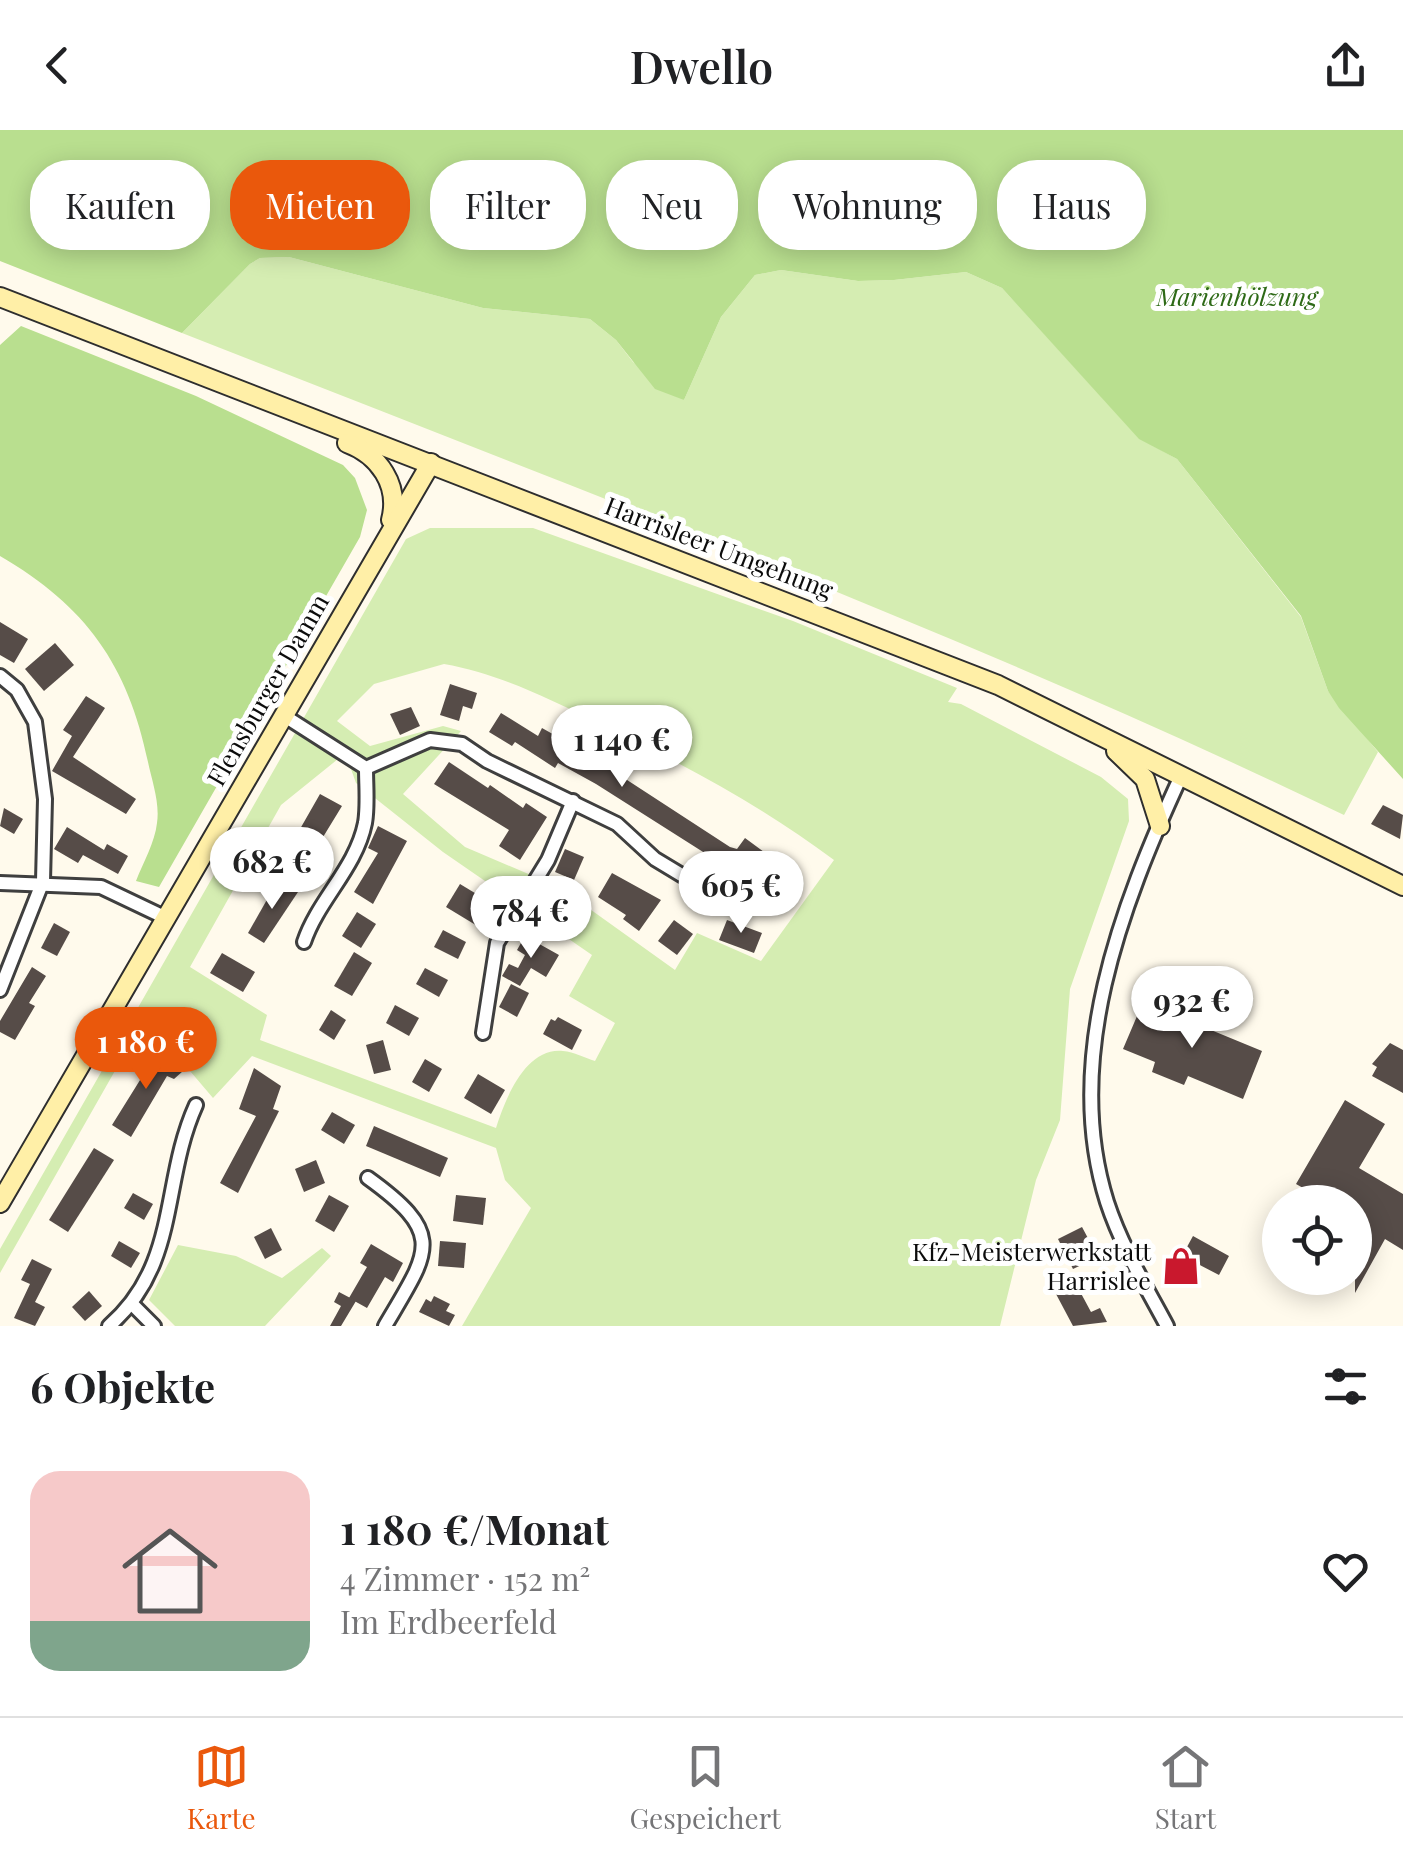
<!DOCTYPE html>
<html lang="de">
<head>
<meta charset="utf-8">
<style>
	:root { --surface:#fff; --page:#f2f2f2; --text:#202124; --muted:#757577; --line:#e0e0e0; --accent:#ea580c }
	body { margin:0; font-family:"Playfair Display",serif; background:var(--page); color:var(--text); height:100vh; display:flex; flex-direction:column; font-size:38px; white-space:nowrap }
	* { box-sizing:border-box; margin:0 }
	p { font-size:32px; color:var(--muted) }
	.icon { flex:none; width:55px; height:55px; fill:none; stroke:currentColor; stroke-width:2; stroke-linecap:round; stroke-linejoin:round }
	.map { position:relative; height:1196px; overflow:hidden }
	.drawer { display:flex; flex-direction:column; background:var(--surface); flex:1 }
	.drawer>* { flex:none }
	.top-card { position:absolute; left:30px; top:30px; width:1345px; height:90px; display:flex; gap:20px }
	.controls { position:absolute; left:1262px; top:1055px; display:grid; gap:20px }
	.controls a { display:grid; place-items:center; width:110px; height:110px; border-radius:50%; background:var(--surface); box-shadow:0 5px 25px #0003; font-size:50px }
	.price { position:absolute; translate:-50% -85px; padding:0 22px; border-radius:35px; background:#fff; color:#222; font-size:32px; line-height:65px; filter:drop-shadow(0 2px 5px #0008) }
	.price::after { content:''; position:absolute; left:50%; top:60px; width:30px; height:22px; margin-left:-15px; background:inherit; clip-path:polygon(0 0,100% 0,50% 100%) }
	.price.current { background:var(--accent); color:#fff }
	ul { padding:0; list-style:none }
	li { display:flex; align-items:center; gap:30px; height:250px; padding:0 30px }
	li span { display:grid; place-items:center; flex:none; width:280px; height:200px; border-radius:30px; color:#555 }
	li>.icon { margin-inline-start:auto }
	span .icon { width:120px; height:120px; fill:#fffc; stroke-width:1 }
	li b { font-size:42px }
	h2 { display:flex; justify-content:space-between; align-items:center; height:120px; padding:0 30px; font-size:42px }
	.pill { padding:0 35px; border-radius:40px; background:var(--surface); box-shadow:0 5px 25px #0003; font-size:35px; line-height:90px }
	.pill.current { background:var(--accent); color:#fff }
	header { display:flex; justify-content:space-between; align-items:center; height:130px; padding:0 30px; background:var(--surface); font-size:45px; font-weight:600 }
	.tab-bar { display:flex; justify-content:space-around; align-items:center; height:140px; border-top:2px solid var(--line); background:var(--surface); font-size:28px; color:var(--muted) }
	.tab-bar a { display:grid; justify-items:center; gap:5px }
	.tab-bar .current { color:var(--accent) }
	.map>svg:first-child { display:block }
	.green { fill:#d5edb2; fill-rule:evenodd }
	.forest { fill:#b9df8f }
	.building { fill:#564c48 }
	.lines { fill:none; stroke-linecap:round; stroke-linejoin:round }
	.street-casing { stroke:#3f3f3f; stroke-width:18 }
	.secondary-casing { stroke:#2e2e2e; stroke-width:22 }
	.street { stroke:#fff; stroke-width:12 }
	.secondary { stroke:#ffefa7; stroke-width:18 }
	.labels { text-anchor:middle; stroke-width:10; stroke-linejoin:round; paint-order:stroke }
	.park-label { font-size:25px; font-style:italic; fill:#2e6a17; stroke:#fff }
	.street-label { font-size:25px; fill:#0c0c0c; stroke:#fff }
	.poi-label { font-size:25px; fill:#0c0c0c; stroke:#fff; text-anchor:end }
</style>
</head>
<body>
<header><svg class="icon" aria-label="back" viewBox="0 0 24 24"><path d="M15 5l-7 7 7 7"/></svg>Dwello<svg class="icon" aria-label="share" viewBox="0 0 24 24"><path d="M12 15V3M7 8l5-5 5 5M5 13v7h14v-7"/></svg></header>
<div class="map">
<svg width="1403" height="1196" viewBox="0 0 1403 1196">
	<rect width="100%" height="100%" fill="#fffaec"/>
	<g class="green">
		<path d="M289,127L483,178L590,189L616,210L633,232L684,270L721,187L755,145L781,140L858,151L894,150L966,142L1002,158L1139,308L1177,329L1301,487L1328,561L1378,622L1344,685C965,503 572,357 182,203L250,134L260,128Z"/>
		<path d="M430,398H533L793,491L957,558L948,572L961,574L1101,647L1128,669L1129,691L1070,859L1060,990L1036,1050L1000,1196H462L531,1078L505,1050L496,1018L252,926L213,968L145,888L0,1143V1119L406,409ZM444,534C497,543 547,568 595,591C678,632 760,674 834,730L761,831L697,803L675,840L559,757L465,717L403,664L461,601L443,596L370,616L337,591L374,554ZM338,629L351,639L356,653L443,722L592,825L569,866L615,893L595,931C585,928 574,922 563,921C525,917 505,970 496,998L260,910L267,885L190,837L281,675Z"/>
		<polygon points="178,1115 236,1126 282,1148 322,1118 331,1126 265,1196 175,1196 149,1170"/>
	</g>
	<g class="forest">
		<polygon points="0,0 1403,0 1403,649 1339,578 1328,561 1301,486 1177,329 1139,309 1002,158 966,142 894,150 858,151 781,140 755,145 721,187 684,270 655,259 616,210 590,189 483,178 289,127 260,128 250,134 182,203 0,131"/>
		<path d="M21,196L196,266L343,335L355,348L367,380L360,407L159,757L136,751C143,733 155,712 157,693C160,673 152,651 148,632C128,535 86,476 0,426V215Z"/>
	</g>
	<g class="building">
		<polygon points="0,492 28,509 14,533 0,525"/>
		<polygon points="55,513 74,535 44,561 25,539"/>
		<polygon points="450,554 477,563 472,579 463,576 459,591 440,585"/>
		<polygon points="86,566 105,578 73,627 136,669 126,684 52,641 72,606 63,600"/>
		<polygon points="411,577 420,596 400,605 390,584"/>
		<polygon points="501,583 538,606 542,598 581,620 730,717 737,719 745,708 768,725 756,740 737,726 731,735 714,723 711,727 596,654 558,633 555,638 515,612 512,616 489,602"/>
		<polygon points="449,632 488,658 490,655 523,678 526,673 547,687 520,730 499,716 509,700 434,654"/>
		<polygon points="320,664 342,676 320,712 309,706 291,741 274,732 290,702 296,706"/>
		<polygon points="1383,675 1403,685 1400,709 1371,694"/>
		<polygon points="4,678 23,689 14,704 0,696"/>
		<polygon points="378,696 407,711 373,774 354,762 378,723 368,718"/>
		<polygon points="67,697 104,720 107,714 128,726 118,744 83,725 78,733 54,719"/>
		<polygon points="565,719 584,727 574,750 555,742"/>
		<polygon points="612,743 661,770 639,801 623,789 626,785 598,767"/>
		<polygon points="277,752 298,762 264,813 248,803"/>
		<polygon points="767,753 787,765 776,784 756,772"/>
		<polygon points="460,754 493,774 479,797 446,777"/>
		<polygon points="357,782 376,794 361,818 342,806"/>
		<polygon points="674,790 693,804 677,825 658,811"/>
		<polygon points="727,790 762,803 754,823 719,810"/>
		<polygon points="54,793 70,802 57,826 41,818"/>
		<polygon points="443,800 466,812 458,829 434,817"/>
		<polygon points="525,806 559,825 546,847 531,838 520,856 502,846 509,834 518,838 525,825 517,820"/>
		<polygon points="354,822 372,833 352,866 334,856"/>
		<polygon points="222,823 255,842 243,862 210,843"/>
		<polygon points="32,837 46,846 29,873 35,876 15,910 0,902 0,891"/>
		<polygon points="425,838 448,850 439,867 416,854"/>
		<polygon points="511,854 529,863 517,887 499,877"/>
		<polygon points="1143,872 1262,921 1243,969 1188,946 1184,955 1152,942 1155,932 1123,919"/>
		<polygon points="395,875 419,888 409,906 386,893"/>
		<polygon points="331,880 346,890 334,910 319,900"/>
		<polygon points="558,887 582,900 572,920 543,904 551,889 555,891"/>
		<polygon points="383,910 391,940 374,944 366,915"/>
		<polygon points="1390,913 1403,920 1403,963 1372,946 1377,937 1372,934"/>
		<polygon points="160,918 183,941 174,949 167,946 131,1007 112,995"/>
		<polygon points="425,929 442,939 429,962 412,952"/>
		<polygon points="254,938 281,956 273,979 279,981 238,1063 220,1053 256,986 239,979"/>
		<polygon points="478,944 505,960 491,984 464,968"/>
		<polygon points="1345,970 1385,994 1359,1038 1403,1064 1403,1120 1385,1109 1355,1163 1355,1072 1328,1072 1296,1054"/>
		<polygon points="332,982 355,995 344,1014 321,1000"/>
		<polygon points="374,996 448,1028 440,1047 366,1016"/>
		<polygon points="94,1018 114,1030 68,1102 49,1090"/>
		<polygon points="316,1030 325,1053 304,1062 295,1039"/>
		<polygon points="133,1063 153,1074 144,1090 124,1078"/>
		<polygon points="329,1065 349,1076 334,1102 315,1091"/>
		<polygon points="456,1065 486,1068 483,1095 453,1091"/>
		<polygon points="1082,1097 1098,1127 1073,1139 1058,1109"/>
		<polygon points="271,1098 282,1120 265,1129 254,1107"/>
		<polygon points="1193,1106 1229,1126 1219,1145 1194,1132 1187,1145 1169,1135 1176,1123 1182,1126"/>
		<polygon points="119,1111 140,1123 131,1138 111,1126"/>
		<polygon points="440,1111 466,1113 464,1138 438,1136"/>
		<polygon points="371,1114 403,1133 393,1152 385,1147 367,1178 349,1168 367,1137 360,1133"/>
		<polygon points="32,1129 52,1139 35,1172 45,1177 35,1196 14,1188 30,1154 21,1150"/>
		<polygon points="1076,1154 1091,1182 1100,1178 1107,1192 1073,1196 1056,1164"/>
		<polygon points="89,1161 102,1176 85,1191 72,1177"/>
		<polygon points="339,1162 356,1171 341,1196 330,1196 341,1176 334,1172"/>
		<polygon points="434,1166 450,1174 446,1181 455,1185 449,1196 419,1182 426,1169 431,1172"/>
	</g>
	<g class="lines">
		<g class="street-casing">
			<g id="street">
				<polyline points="0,546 17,560 35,592 45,669 43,751 0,860"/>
				<polyline points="283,585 366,638 430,610 462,614 487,631 617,694 655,729 703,758"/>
				<polyline points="0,753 101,757 164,787"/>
				<path d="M304,812C318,770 356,738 365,693C368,676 366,656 366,638"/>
				<polyline points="483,903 497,813 548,730 573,671"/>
				<path d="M368,1048C447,1105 429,1121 385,1196"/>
				<polyline points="133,1175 154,1196"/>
				<path d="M109,1196C180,1134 161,1052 196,975"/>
				<path d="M1167,1196C1146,1157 1121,1115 1107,1072C1062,930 1121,776 1181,646"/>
			</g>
		</g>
		<g class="secondary-casing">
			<g id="secondary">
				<polyline points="0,167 998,555 1403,756"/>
				<path d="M347,313C379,325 400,355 391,390"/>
				<polyline points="1116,621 1145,649 1160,696"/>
				<polyline points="0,1073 431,333"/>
			</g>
		</g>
		<use href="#street" class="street"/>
		<use href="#secondary" class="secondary"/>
	</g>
	<defs>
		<g id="shop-bare" transform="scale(3)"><path d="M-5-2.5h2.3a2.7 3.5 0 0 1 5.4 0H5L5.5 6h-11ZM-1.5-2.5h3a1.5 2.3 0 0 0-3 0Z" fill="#c9182d" stroke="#fff" stroke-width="2.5" paint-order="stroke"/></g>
	</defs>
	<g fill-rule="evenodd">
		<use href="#shop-bare" x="1181" y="1136"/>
	</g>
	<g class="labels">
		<g class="park-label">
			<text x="1237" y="176">Marienhölzung</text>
		</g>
		<g class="street-label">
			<text transform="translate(719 418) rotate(21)" y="9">Harrisleer Umgehung</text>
			<text transform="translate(268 560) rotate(-60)" y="9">Flensburger Damm</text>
		</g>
		<g class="poi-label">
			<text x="1151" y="1131">Kfz-Meisterwerkstatt<tspan x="1151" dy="29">Harrislee</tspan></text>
		</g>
	</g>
</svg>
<div class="controls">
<a><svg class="icon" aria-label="locate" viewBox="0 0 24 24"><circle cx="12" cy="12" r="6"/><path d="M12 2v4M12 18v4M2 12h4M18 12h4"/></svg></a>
</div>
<b class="price" style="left:622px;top:660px">1 140 €</b>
<b class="price" style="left:272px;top:782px">682 €</b>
<b class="price" style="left:741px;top:806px">605 €</b>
<b class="price" style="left:531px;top:831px">784 €</b>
<b class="price" style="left:1192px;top:921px">932 €</b>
<b class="price current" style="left:146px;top:962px">1 180 €</b>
<div class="top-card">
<a class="pill">Kaufen</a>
<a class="pill current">Mieten</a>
<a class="pill">Filter</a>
<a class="pill">Neu</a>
<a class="pill">Wohnung</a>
<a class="pill">Haus</a>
</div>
</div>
<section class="drawer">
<h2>6 Objekte<svg class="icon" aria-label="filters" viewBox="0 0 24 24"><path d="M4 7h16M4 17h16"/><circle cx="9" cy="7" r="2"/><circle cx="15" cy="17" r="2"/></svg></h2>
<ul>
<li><span style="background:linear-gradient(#f6c9c9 75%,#7fa58c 0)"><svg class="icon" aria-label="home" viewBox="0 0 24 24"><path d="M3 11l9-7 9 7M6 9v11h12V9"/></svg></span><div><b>1 180 €/Monat</b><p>4 Zimmer · 152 m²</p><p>Im Erdbeerfeld</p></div><svg class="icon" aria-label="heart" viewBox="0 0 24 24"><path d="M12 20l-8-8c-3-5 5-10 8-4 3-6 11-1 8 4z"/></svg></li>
</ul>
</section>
<nav class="tab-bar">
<a class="current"><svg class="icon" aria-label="map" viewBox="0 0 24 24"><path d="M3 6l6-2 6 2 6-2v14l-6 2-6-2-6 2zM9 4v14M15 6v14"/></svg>Karte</a>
<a><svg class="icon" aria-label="saved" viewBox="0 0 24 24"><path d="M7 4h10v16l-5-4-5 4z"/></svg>Gespeichert</a>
<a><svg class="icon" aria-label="home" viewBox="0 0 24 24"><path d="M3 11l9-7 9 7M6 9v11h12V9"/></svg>Start</a>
</nav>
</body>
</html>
